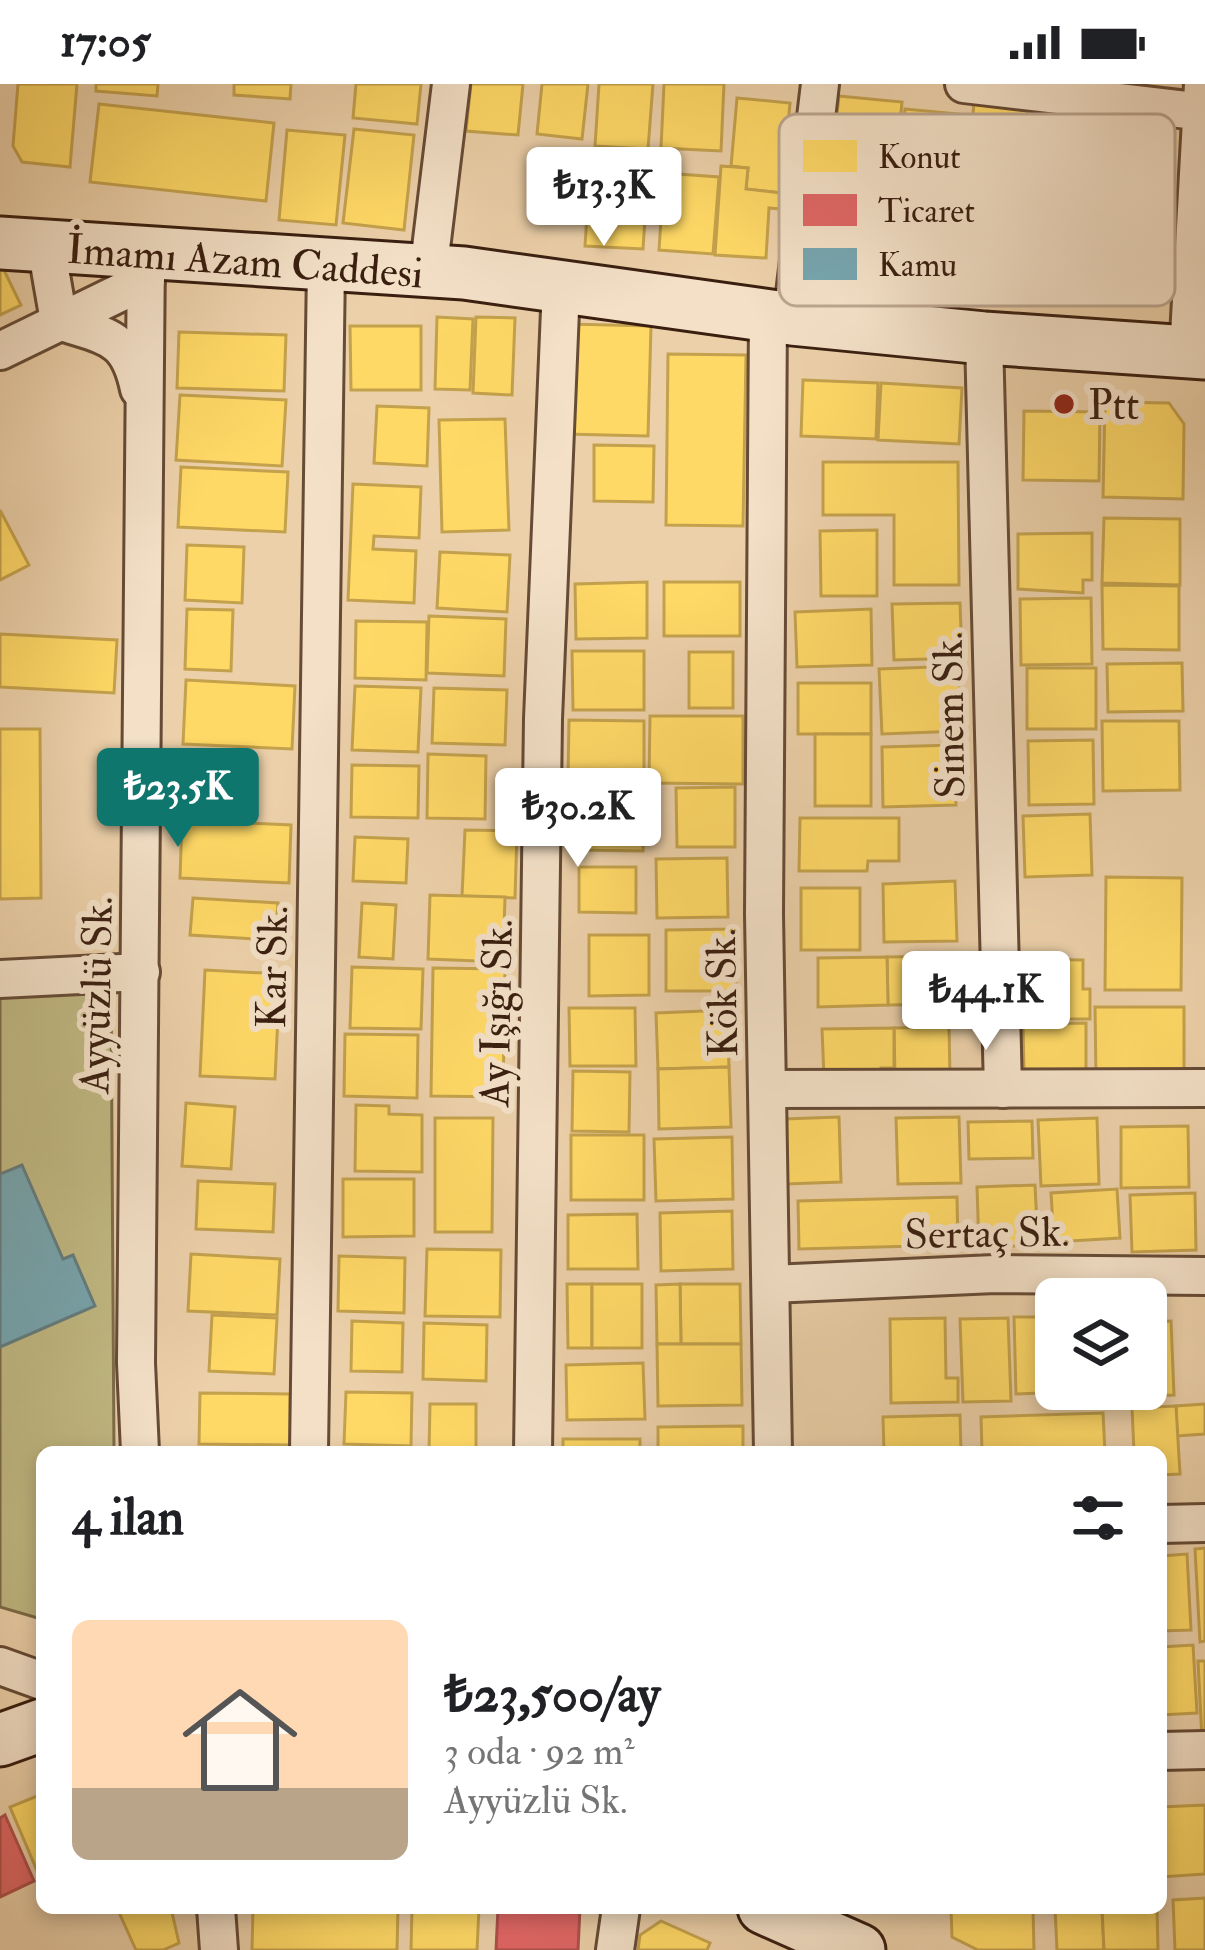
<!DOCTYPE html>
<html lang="tr">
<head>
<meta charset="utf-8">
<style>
	:root { --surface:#fff; --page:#f6f6f6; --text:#202124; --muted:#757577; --accent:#0f766e }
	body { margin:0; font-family:"IM FELL Double Pica",serif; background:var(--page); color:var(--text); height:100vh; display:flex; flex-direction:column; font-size:45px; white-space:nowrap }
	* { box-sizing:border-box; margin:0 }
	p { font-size:39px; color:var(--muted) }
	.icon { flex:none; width:66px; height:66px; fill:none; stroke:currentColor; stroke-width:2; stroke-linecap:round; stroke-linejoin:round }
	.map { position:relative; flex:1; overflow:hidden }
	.panel { position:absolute; left:36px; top:1362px; width:1131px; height:468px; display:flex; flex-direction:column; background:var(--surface); border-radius:18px; box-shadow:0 6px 18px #0003 }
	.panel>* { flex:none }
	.controls { position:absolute; left:1035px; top:1194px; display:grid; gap:24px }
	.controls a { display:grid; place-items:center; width:132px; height:132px; border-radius:18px; background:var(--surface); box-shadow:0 6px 18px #0003; font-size:60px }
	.price { position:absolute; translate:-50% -102px; padding:0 27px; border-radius:12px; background:#fff; color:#222; font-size:39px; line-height:78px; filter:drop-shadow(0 3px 6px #0008) }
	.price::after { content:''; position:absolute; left:50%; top:72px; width:36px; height:27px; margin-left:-18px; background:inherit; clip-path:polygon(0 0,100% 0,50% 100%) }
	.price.active { background:var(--accent); color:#fff }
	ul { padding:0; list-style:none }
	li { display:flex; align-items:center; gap:36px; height:300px; padding:0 36px }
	li span { display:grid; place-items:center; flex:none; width:336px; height:240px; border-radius:18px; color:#555 }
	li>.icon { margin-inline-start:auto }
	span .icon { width:144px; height:144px; fill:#fffc; stroke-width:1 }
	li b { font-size:51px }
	h2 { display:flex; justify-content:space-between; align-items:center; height:144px; padding:0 36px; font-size:51px }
	.status { display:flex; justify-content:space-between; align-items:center; height:84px; padding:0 60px; background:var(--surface); direction:ltr }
	.status svg { height:33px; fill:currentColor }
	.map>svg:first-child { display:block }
	.green { fill:#c0b882; stroke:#7d6c49; stroke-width:3 }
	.homes { fill:#ffd966; stroke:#c4a14c; stroke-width:3 }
	.shops { fill:#e06666; stroke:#ae514c; stroke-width:3 }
	.public { fill:#76a5af; stroke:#647d7f; stroke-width:3 }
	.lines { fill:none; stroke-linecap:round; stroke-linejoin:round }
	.street-casing { stroke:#664b36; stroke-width:42 }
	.secondary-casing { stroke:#3a1f10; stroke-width:57 }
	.street { stroke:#f3e0c7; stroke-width:36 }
	.secondary { stroke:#f3e0c7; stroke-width:51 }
	.poi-dot { fill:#8f2418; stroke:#f3e0c7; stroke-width:4.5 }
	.labels { text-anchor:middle; stroke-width:12; stroke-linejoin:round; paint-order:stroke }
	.street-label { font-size:42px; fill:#3a1f10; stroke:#f3e0c7 }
	.poi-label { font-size:42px; fill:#3a1f10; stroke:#f3e0c7; text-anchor:start }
	.key { fill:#f3e0c7; stroke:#bca690; stroke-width:3 }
	.key-label { font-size:33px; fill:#3a1f10 }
</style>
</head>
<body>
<div class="status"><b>17:05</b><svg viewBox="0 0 49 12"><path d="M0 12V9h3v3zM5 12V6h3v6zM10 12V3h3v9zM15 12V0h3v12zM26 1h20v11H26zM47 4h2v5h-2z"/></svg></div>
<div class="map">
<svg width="1205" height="1866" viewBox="0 0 1205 1866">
	<rect width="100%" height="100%" fill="#ecd0a9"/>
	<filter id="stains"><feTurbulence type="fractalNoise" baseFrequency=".00167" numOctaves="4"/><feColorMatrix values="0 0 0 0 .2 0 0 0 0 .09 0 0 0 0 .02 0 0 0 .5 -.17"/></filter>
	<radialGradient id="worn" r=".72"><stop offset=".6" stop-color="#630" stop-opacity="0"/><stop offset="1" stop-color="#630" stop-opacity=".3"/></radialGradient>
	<polygon class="green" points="111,903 114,1368 42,1368 41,1535 0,1523 0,908"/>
	<g class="homes">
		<polygon points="18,0 77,0 70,83 22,78 13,62"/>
		<polygon points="96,0 158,0 157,12 96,7"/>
		<polygon points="234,0 291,0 290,15 234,11"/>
		<polygon points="356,0 421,0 417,40 353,34"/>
		<polygon points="471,0 523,0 518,51 466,47"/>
		<polygon points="542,0 588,0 582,55 537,50"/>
		<polygon points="599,0 653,0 648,65 595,62"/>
		<polygon points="664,0 724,0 721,67 661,64"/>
		<polygon points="839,12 902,18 895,91 831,85"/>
		<polygon points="737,14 790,19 782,109 746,105 748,84 731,82"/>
		<polygon points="974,18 1028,22 1022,95 968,91"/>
		<polygon points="99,20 274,39 266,117 90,98"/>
		<polygon points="905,25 969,31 963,97 899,91"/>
		<polygon points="354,45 414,51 404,146 343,139"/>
		<polygon points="287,46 345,51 336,141 279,136"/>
		<polygon points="591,69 649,73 643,165 585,162"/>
		<polygon points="721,82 748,84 746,105 782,109 780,125 769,124 766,174 715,171"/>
		<polygon points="664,89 719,93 713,170 659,166"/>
		<polygon points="0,178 21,221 0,231"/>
		<polygon points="437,233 473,235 470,306 435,305"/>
		<polygon points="476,233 515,234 512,311 473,309"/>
		<polygon points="567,240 651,242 648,352 564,350"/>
		<polygon points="350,242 421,242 421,306 351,306"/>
		<polygon points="179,248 286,251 284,307 177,304"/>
		<polygon points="668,270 746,271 743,442 666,441"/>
		<polygon points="803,296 878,299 876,355 801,352"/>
		<polygon points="881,299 962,304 959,360 878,356"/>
		<polygon points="180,311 286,316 282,382 176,376"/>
		<polygon points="1105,318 1169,319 1184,340 1183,415 1103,413"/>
		<polygon points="377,322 429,324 427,382 374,379"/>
		<polygon points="1024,327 1100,328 1099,397 1023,396"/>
		<polygon points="505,335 509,446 442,448 439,336"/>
		<polygon points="594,361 654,362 653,418 594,417"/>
		<polygon points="823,378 958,378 959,501 894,501 894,431 823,431"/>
		<polygon points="181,383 288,388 285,448 178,443"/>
		<polygon points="353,400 421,403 419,454 374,452 373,465 416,467 414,519 348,516"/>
		<polygon points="0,426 29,481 0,496"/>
		<polygon points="1104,434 1180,435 1180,501 1102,499"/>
		<polygon points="877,446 877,512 821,512 820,447"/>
		<polygon points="1092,449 1092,496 1083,496 1083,509 1018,505 1018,450"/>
		<polygon points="187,461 244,463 242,519 185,516"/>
		<polygon points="440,468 510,471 507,528 437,524"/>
		<polygon points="647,498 647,554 576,555 575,500"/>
		<rect x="664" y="498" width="76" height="54"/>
		<polygon points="1102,501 1179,502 1179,566 1103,565"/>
		<polygon points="1091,514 1092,580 1021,581 1020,515"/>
		<polygon points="960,519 962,574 894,576 892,520"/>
		<polygon points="187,525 233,526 231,587 185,585"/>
		<polygon points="871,525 872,581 797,583 795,528"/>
		<polygon points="429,532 506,535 504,592 427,589"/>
		<polygon points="356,537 427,538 426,596 355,594"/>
		<polygon points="0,550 117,556 114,609 0,603"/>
		<polygon points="572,567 644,567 644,626 573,626"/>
		<rect x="689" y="568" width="44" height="56"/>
		<polygon points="1182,579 1183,627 1108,628 1107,580"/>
		<polygon points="959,582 961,647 882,650 879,585"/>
		<rect x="1027" y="584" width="69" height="61"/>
		<polygon points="186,596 295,602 292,665 183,660"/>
		<rect x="798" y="599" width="73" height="51"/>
		<polygon points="355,602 421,604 418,668 352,666"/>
		<polygon points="434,604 507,606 505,661 432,659"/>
		<polygon points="650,632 743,632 743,700 649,699"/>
		<polygon points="569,636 644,637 644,695 568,694"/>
		<polygon points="1102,637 1179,637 1180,706 1103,707"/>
		<polygon points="0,645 40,645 41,814 0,815"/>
		<rect x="815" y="650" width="56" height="72"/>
		<polygon points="1093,656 1094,720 1029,721 1028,657"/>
		<polygon points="955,661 956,721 883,723 882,663"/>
		<polygon points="428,670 486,672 485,735 427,734"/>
		<polygon points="192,674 242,676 240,732 190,731"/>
		<polygon points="352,681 419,682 418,734 351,733"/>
		<polygon points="735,703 735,763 677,763 676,704"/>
		<polygon points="574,708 643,708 643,767 573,766"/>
		<polygon points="1090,730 1092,791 1025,793 1023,732"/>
		<polygon points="800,734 899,734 899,777 868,777 867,787 799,787"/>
		<polygon points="182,736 291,741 289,799 180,794"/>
		<polygon points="465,746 517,747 515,814 462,812"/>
		<polygon points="355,753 408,755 406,799 353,797"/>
		<polygon points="727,774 728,833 657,834 656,775"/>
		<polygon points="579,783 636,783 636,829 579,828"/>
		<polygon points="1106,793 1182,794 1181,906 1105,906"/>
		<polygon points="955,797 957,857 884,858 883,800"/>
		<rect x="801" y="804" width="59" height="62"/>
		<polygon points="430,811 505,813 503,878 428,875"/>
		<polygon points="193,814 278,819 275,856 190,851"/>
		<polygon points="362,819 396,821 393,875 359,873"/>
		<polygon points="735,845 736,907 666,907 666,846"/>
		<polygon points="589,851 649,851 649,911 589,912"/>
		<polygon points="953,872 953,920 888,921 887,873"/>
		<polygon points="887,873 888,921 818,923 818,874"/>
		<polygon points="1017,875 1083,876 1083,905 1090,905 1090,935 1017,935"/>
		<polygon points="352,883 423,885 421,945 350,944"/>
		<polygon points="433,884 505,885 503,1013 431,1012"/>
		<polygon points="205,886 280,890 275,995 200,992"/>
		<polygon points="1095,923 1184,923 1184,993 1096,994"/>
		<polygon points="569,924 635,924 636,982 570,982"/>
		<polygon points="727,926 729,983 658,985 656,929"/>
		<polygon points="1086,939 1086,989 1024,989 1023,940"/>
		<polygon points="949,943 950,993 895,994 894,944"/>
		<polygon points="894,944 894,984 881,984 881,992 824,994 822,945"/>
		<polygon points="345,950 418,951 417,1014 344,1012"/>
		<polygon points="729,983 731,1043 659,1045 658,985"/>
		<polygon points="573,987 630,988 629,1048 572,1047"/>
		<polygon points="186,1019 235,1023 231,1085 182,1082"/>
		<polygon points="356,1021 389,1022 389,1030 422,1031 422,1088 355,1087"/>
		<polygon points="839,1033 841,1098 786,1100 784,1035"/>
		<polygon points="959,1033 961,1099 898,1100 896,1034"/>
		<polygon points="435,1034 493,1034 492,1148 435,1148"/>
		<polygon points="1097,1034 1099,1100 1041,1102 1038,1036"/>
		<polygon points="1032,1037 1033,1074 969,1075 968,1038"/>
		<polygon points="1188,1042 1189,1103 1121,1104 1121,1043"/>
		<rect x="571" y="1051" width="73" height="65"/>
		<polygon points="732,1053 733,1115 656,1117 654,1055"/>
		<polygon points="343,1095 414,1095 414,1152 343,1153"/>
		<polygon points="198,1097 275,1100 273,1148 196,1145"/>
		<polygon points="1035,1101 1038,1161 979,1163 977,1103"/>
		<polygon points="1117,1105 1120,1154 1054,1158 1051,1109"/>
		<polygon points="1195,1109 1196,1166 1132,1168 1130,1111"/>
		<polygon points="957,1113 958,1161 799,1165 798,1117"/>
		<polygon points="732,1127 733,1185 661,1187 660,1129"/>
		<polygon points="637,1130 638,1185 568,1185 568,1131"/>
		<polygon points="427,1165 501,1166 500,1233 425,1232"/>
		<polygon points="191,1170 280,1175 277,1231 188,1227"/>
		<polygon points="339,1172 405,1174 404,1229 338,1227"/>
		<polygon points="567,1200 592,1200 592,1264 568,1264"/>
		<rect x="592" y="1200" width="50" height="64"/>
		<polygon points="680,1200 740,1200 741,1260 681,1260"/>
		<polygon points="680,1200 681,1260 657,1260 656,1201"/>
		<polygon points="212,1231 277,1234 274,1290 209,1287"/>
		<polygon points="1014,1233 1056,1233 1056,1305 1065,1305 1065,1308 1016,1310"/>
		<polygon points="945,1234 946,1294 958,1294 958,1318 891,1319 890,1235"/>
		<polygon points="1008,1234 1011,1317 963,1318 960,1235"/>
		<polygon points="352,1237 403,1239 402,1288 351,1287"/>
		<polygon points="1171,1237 1174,1311 1122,1313 1122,1305 1146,1305 1146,1238"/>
		<polygon points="424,1239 487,1241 486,1297 423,1295"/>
		<polygon points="657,1260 741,1260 742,1321 658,1322"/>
		<polygon points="643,1279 645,1335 567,1336 566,1281"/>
		<polygon points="346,1308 412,1309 411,1362 344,1360"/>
		<polygon points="200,1309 290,1310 290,1361 199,1360"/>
		<polygon points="430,1320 476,1320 476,1368 429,1368"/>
		<polygon points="1205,1320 1205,1350 1177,1352 1176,1322"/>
		<polygon points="1176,1322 1180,1390 1161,1391 1161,1368 1134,1368 1132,1324"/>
		<polygon points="1103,1329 1105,1368 982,1368 981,1333"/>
		<polygon points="960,1331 961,1368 884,1368 883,1333"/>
		<polygon points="743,1342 743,1368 658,1368 658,1343"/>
		<rect x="563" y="1355" width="77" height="13"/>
		<polygon points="1205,1464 1205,1557 1200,1558 1195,1465"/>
		<polygon points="1187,1470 1191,1546 1161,1547 1161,1472"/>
		<polygon points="1193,1561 1197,1629 1161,1631 1161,1563"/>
		<polygon points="1198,1577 1205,1577 1205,1656 1202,1656"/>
		<polygon points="42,1710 42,1796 41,1796 10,1723"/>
		<polygon points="1205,1721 1205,1790 1161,1793 1161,1723"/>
		<polygon points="1205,1814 1205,1866 1175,1866 1173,1816"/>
		<polygon points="117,1824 171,1824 179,1859 163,1866 136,1866"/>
		<polygon points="253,1824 398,1824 397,1866 252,1866"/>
		<polygon points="412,1824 479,1824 477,1866 411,1866"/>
		<polygon points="951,1824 1033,1824 1034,1866 978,1866 952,1853"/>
		<polygon points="1055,1824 1102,1824 1104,1866 1057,1866"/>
		<polygon points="1102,1824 1157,1824 1158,1866 1104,1866"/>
		<polygon points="661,1837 710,1859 707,1866 638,1866 640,1851"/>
	</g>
	<g class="shops">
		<polygon points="5,1731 34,1797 0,1813 0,1734"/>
		<polygon points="498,1824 580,1824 578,1866 496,1866"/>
	</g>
	<polygon class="public" points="22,1081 63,1175 73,1171 95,1222 0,1263 0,1090"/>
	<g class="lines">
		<g class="street-casing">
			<g id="street">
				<polyline points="964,0 1205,28"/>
				<path d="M46,162L59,237C106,253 128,251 139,305"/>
				<polyline points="428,189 451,0"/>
				<polyline points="768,231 764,830 773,1368"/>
				<polyline points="792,235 820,0"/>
				<polyline points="984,254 1003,1005"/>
				<polyline points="0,267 146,196"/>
				<polyline points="1188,270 1203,0"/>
				<polyline points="0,895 141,888"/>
				<polyline points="768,1005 1205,1004"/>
				<polyline points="771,1200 995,1190 1205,1192"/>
				<polyline points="140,1368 136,1279 146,166"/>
				<polyline points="309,1368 326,182"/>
				<polyline points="533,1368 543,635 561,202"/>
				<polyline points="1161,1440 1205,1439"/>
				<polyline points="0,1582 42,1597"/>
				<polyline points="1161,1667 1205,1666"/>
				<polyline points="216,1824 219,1866"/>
				<polyline points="615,1866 621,1824"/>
			</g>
		</g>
		<g class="secondary-casing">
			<g id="secondary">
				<polyline points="0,159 464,189 792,235 984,254 1205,269"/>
				<polyline points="0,1656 42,1641"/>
				<polyline points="764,1824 859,1866"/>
			</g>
		</g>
		<use href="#street" class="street"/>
		<use href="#secondary" class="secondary"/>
	</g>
	<circle class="poi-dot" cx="1064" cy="320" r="12"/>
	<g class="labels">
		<g class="street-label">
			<text transform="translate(245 176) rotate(4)" y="15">İmamı Azam Caddesi</text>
			<text transform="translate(948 631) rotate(-91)" y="15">Sinem Sk.</text>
			<text transform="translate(271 883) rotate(-89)" y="15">Kar Sk.</text>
			<text transform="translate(721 909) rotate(-91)" y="15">Kök Sk.</text>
			<text transform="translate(95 911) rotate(-89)" y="15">Ayyüzlü Sk.</text>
			<text transform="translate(495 929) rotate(-89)" y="15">Ay Işığı Sk.</text>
			<text transform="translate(987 1148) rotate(-1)" y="15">Sertaç Sk.</text>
		</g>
		<g class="poi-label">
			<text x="1088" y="335">Ptt</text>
		</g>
	</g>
	<rect x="779" y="30" width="396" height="192" rx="18" class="key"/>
	<rect x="803" y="56" width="54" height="32" fill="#ffd966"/>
	<rect x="803" y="110" width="54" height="32" fill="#e06666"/>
	<rect x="803" y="164" width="54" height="32" fill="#76a5af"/>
	<g class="key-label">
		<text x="878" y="84">Konut</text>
		<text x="878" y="138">Ticaret</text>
		<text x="878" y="192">Kamu</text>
	</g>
	<rect width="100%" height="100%" filter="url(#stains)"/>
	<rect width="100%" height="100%" fill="url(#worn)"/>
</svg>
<div class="controls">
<a><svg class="icon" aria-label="layers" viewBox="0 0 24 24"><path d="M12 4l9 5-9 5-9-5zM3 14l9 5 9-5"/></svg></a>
</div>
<b class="price" style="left:604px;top:165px">₺13.3K</b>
<b class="price active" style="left:178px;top:766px">₺23.5K</b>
<b class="price" style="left:578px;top:786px">₺30.2K</b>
<b class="price" style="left:986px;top:969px">₺44.1K</b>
<section class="panel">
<h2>4 ilan<svg class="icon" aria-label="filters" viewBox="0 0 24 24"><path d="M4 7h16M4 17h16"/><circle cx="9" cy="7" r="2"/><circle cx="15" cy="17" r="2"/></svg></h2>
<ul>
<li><span style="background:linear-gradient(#ffd9b3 70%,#b9a48a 0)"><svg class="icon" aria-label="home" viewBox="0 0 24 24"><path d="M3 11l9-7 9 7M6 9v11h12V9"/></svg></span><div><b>₺23,500/ay</b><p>3 oda · 92 m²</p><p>Ayyüzlü Sk.</p></div></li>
</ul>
</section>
</div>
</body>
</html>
